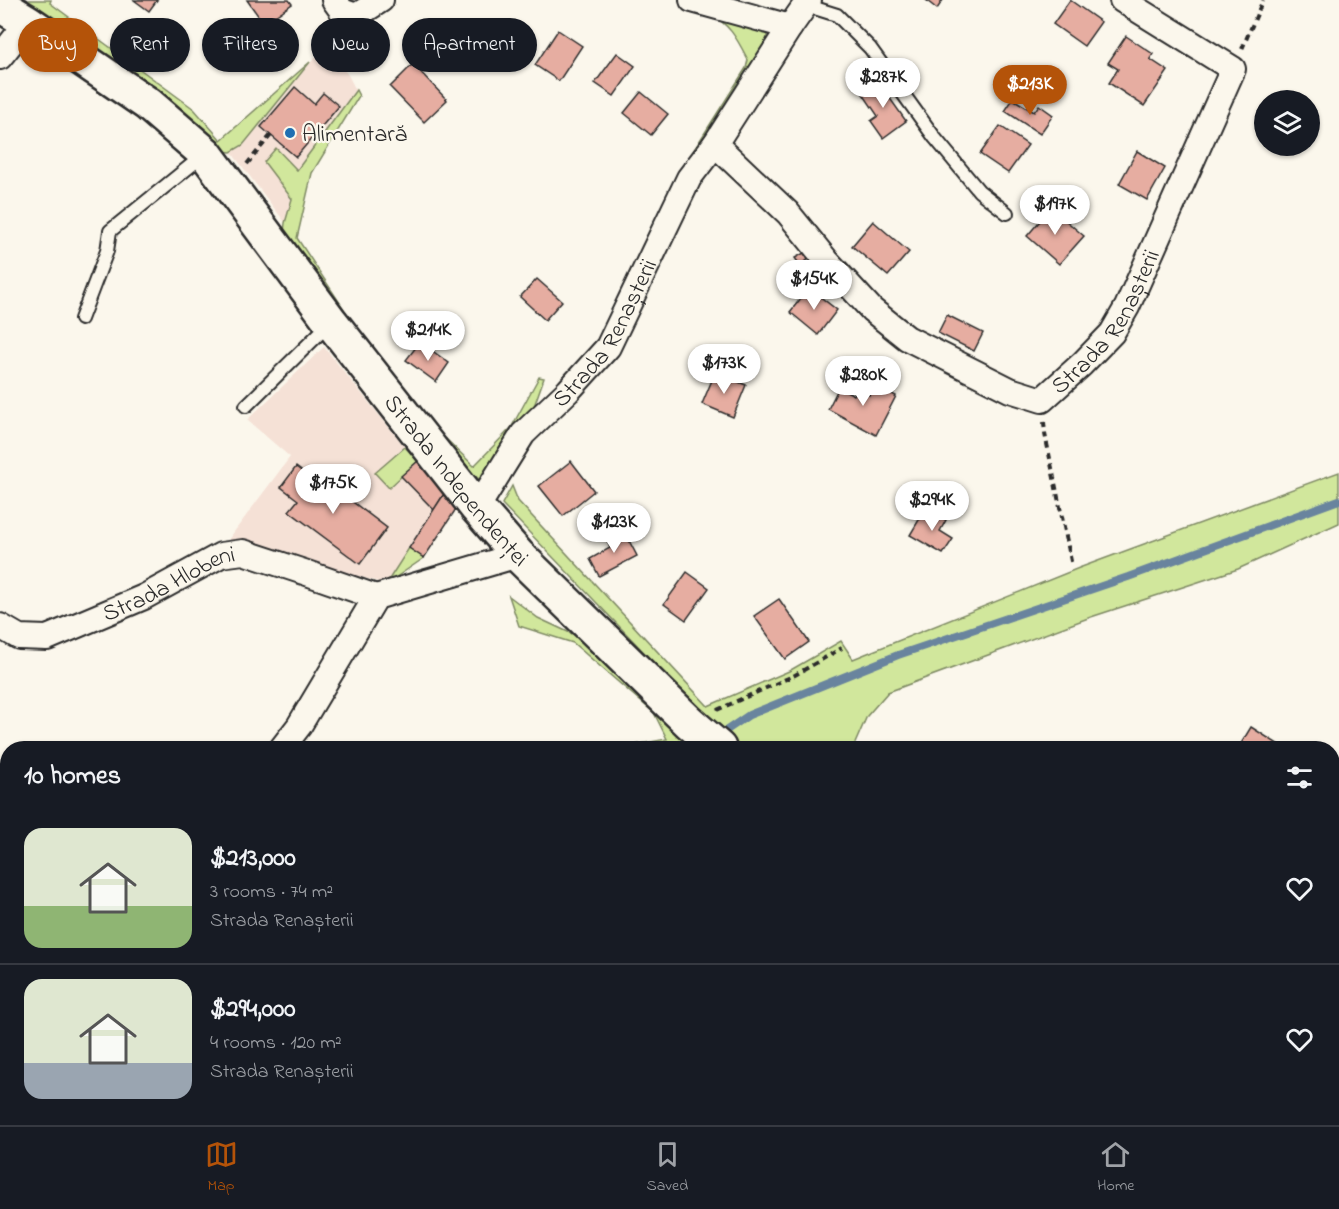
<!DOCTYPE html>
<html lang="en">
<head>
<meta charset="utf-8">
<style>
	:root { --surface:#171b24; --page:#242831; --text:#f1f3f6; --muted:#9ea1a6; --line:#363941; --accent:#b45309 }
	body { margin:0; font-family:"Indie Flower",sans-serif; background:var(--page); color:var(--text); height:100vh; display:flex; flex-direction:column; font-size:22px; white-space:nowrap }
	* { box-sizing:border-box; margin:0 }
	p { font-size:20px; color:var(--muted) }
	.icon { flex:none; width:33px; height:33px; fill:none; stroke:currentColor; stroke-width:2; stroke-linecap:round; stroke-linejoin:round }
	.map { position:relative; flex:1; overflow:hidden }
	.drawer { position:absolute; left:0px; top:741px; width:1340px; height:384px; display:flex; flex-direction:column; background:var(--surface); border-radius:24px 24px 0 0; box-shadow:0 2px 4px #0004 }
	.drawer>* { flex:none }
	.hud { position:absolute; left:18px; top:18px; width:600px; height:54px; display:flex; gap:12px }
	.fabs { position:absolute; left:1254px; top:90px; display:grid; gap:12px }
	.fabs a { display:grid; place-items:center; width:66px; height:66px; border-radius:50%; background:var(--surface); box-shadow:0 2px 4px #0004; font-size:30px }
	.price { position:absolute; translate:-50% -51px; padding:0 14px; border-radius:21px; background:#fff; color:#222; font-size:20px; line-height:39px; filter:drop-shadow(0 2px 3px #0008) }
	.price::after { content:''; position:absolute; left:50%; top:36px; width:18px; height:14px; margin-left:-9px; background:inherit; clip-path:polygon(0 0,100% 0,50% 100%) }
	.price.on { background:var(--accent); color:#fff }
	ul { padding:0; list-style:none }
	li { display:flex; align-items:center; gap:18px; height:150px; padding:0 24px }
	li+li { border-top:2px solid var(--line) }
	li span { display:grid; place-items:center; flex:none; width:168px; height:120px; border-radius:18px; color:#555 }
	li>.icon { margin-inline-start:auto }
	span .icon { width:72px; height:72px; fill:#fffc; stroke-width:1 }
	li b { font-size:26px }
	h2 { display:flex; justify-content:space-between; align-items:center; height:72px; padding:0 24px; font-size:26px }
	.chip { padding:0 21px; border-radius:27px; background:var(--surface); box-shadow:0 2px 4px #0004; font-size:21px; line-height:54px }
	.chip.on { background:var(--accent); color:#fff }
	.menu { display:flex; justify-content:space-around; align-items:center; height:84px; border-top:2px solid var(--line); background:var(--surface); font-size:16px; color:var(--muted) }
	.menu a { display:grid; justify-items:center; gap:3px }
	.menu .on { color:var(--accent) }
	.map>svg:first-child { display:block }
	.built { fill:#f5e1d6 }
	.green { fill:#d1e79c; stroke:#7e8964; stroke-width:1.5 }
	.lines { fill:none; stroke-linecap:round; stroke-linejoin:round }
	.stream { stroke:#69849e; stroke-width:8 }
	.building { fill:#e6ada1; stroke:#2b2b2b; stroke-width:1.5 }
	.service-casing { stroke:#2b2b2b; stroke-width:16 }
	.minor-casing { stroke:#2b2b2b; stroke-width:28 }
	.secondary-casing { stroke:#2b2b2b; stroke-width:38 }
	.path { stroke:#2b2b2b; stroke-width:4; stroke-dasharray:6 4.5; stroke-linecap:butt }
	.service { stroke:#fbf7ec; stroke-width:12 }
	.minor { stroke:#fbf7ec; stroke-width:24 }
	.secondary { stroke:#fbf7ec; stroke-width:33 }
	.poi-dot { fill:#1f6fb2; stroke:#fbf7ec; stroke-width:2 }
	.labels { text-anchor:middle; stroke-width:4.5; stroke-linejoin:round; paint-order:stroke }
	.poi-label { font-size:24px; fill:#2b2b2b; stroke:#fbf7ec; text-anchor:start }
	.street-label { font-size:24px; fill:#2b2b2b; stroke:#fbf7ec }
</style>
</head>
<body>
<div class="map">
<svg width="1339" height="1125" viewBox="0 0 1339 1125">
	<rect width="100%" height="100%" fill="#fbf7ec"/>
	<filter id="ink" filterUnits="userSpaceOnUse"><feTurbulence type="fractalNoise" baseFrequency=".0167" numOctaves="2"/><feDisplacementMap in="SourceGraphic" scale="12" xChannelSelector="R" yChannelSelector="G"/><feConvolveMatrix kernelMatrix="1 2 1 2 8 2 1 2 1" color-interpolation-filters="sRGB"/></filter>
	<g filter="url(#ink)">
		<g class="built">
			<polygon points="327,48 348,75 359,96 312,172 297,238 222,140"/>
			<polygon points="324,347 405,447 376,473 389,488 418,461 444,494 386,584 228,540 290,457 247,420"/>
		</g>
		<g class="green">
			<polygon points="22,0 51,0 50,3 194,109 221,140 310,62 243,145 231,152 220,151"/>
			<path d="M708,12L754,24L767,35L766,46L712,132L692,153L746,68L748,60C736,37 731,26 708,12Z"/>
			<polygon points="356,90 359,96 312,173 297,238 424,430 284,232 285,223 292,199 264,162 276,148 297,170"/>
			<polygon points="539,377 544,378 533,409 481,481 442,446 446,439 474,466 511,428"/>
			<polygon points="405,447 418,461 389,488 375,473"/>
			<polygon points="1339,472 1339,523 1238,569 1091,617 888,692 867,716 853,748 740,748 707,718 502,504 512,486 518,501 708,706 789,671 841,641 853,659 1079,568"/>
			<polygon points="409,548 424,558 386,584"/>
			<polygon points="509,596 538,618 596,645 702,748 618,748 667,739 654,713 573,643 519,626"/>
			<polygon points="1339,939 1339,992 1332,1005 1332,955"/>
			<polygon points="170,1118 214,1118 204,1125 164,1125"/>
			<polygon points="1272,1118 1326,1118 1335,1125 1275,1125"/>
		</g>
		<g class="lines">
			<g class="stream">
				<polyline points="718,736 749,715 898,655 1128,577 1339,500"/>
				<polyline points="180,1125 186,1118"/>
			</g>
		</g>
		<g class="building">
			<polygon points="134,0 157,0 149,11"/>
			<polygon points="247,0 289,0 292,4 264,24"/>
			<polygon points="926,0 943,0 937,9"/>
			<polygon points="1070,0 1101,22 1084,46 1053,24"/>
			<polygon points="558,30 582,46 559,81 535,65"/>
			<polygon points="1126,36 1153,54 1150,59 1168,71 1144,106 1109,83 1118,69 1108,63"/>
			<polygon points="617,53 635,66 614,96 595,83"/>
			<polygon points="413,64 447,100 424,122 390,87"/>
			<polygon points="877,80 906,121 883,138 871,121 878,116 861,91"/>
			<polygon points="295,87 314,104 323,93 339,106 296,157 261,127"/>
			<polygon points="641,92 668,114 651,135 624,113"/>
			<polygon points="1013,99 1034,112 1039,105 1053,115 1040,134 1005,111"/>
			<polygon points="1000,126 1028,145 1008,173 980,154"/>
			<polygon points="1137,151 1165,168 1147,200 1119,184"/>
			<polygon points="1051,208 1084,236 1059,264 1027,236"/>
			<polygon points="873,221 909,252 888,276 852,246"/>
			<polygon points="804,253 808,260 800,265 795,258"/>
			<polygon points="537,279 562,301 545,320 520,297"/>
			<polygon points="809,288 837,310 818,335 790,312"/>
			<polygon points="947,315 983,333 974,351 938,333"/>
			<polygon points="420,342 449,363 436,382 406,360"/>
			<polygon points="715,373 746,385 733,417 702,404"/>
			<polygon points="874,385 896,396 876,435 828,409 839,387 854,395 857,389 869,395"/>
			<polygon points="418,461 444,494 434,510 401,476"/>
			<polygon points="571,461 594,491 563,516 539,486"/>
			<polygon points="296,467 312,479 316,474 387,528 360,564 289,511 298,500 281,487"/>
			<polygon points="444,494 458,506 424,558 409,548"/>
			<polygon points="926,508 946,520 940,531 953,539 943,554 910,535"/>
			<polygon points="624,531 637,556 599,576 590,559 610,548 607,540"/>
			<polygon points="687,572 709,588 686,620 664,604"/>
			<polygon points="779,599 809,642 785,659 754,616"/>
			<polygon points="1251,727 1284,748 1241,748 1239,747"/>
		</g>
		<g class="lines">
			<g class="service-casing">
				<g id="service">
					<polyline points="805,5 837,15 870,48 935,138 979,191 1007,213"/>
					<polyline points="81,319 107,251 110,231 205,154"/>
					<polyline points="246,406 330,323"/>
					<polyline points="1332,941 1337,929"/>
					<polyline points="572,1118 593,1125"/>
				</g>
			</g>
			<g class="minor-casing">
				<g id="minor">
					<polyline points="334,0 342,11 356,16 381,0"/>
					<polyline points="692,0 790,27"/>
					<polyline points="0,57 28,22"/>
					<path id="s1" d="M715,144L788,213L827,261L872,310L907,338L1010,390L1042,400L1082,364L1112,333L1127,307L1233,69L1122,0"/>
					<path id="s2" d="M477,508L523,434L568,391L608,347L689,178L715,144L790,27L809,0"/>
					<path id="s3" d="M0,626L19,637L47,638L144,597L221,555L243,552L307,573L376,597"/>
					<polyline points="282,748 299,726 376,597 518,555"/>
					<polyline points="0,1088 8,1078"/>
					<polyline points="702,1125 703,1118"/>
					<polyline points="853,1125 853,1118"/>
				</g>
			</g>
			<g class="secondary-casing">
				<g id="secondary">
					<path id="s4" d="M0,5L28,22L148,104L206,154L331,322L477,508L518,555L689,722L719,748"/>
					<polyline points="1260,1118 1263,1125"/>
				</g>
			</g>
			<g class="path">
				<polyline points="1242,49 1263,0"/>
				<polyline points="247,164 271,135"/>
				<polyline points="1044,422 1045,434 1072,566"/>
				<polyline points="717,710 795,675 842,648"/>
			</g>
			<use href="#service" class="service"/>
			<use href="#minor" class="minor"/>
			<use href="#secondary" class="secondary"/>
		</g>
	</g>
	<circle class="poi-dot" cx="290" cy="133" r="6"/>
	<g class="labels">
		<g class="poi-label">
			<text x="302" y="141">Alimentară</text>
		</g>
		<g class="street-label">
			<text dy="8" stroke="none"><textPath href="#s1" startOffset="525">Strada Renașterii</textPath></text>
			<text dy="8" stroke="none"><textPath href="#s2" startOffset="219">Strada Renașterii</textPath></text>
			<text dy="8" stroke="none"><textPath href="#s4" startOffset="666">Strada Independenței</textPath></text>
			<text dy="8" stroke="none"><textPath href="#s3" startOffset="184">Strada Hlobeni</textPath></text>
		</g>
	</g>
</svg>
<div class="fabs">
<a><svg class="icon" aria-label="layers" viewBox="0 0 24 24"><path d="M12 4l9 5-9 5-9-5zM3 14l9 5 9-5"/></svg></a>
</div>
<b class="price" style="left:883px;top:109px">$287K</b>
<b class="price on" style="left:1030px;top:116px">$213K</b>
<b class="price" style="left:1055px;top:236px">$197K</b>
<b class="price" style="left:814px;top:311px">$154K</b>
<b class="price" style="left:428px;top:362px">$214K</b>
<b class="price" style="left:724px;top:395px">$173K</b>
<b class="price" style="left:863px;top:407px">$280K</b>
<b class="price" style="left:333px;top:515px">$175K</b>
<b class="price" style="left:932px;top:532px">$294K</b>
<b class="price" style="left:614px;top:554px">$123K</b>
<div class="hud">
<a class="chip on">Buy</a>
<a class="chip">Rent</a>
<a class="chip">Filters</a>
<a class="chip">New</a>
<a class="chip">Apartment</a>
</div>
<section class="drawer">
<h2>10 homes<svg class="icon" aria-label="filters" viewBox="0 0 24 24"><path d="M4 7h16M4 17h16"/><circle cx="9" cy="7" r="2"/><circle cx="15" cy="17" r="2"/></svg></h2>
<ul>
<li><span style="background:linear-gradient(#dfe7d0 65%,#8fb573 0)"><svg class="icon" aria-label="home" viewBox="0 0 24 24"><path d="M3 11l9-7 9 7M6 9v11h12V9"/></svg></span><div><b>$213,000</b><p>3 rooms · 74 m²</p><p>Strada Renașterii</p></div><svg class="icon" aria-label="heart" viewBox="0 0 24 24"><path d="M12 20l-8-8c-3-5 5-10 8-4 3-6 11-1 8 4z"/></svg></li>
<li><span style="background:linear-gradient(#dfe7d0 70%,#9aa5b1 0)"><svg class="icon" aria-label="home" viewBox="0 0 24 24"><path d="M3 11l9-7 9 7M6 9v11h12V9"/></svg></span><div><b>$294,000</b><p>4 rooms · 120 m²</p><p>Strada Renașterii</p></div><svg class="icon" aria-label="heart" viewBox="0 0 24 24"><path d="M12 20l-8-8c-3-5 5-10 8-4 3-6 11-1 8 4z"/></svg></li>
</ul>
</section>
</div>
<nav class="menu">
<a class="on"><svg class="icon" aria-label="map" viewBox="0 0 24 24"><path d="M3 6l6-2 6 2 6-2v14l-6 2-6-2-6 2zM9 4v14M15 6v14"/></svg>Map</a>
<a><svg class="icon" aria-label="saved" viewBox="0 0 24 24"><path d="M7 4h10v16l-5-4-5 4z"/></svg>Saved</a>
<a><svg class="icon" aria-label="home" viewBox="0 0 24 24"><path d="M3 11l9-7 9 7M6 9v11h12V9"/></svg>Home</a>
</nav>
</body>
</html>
